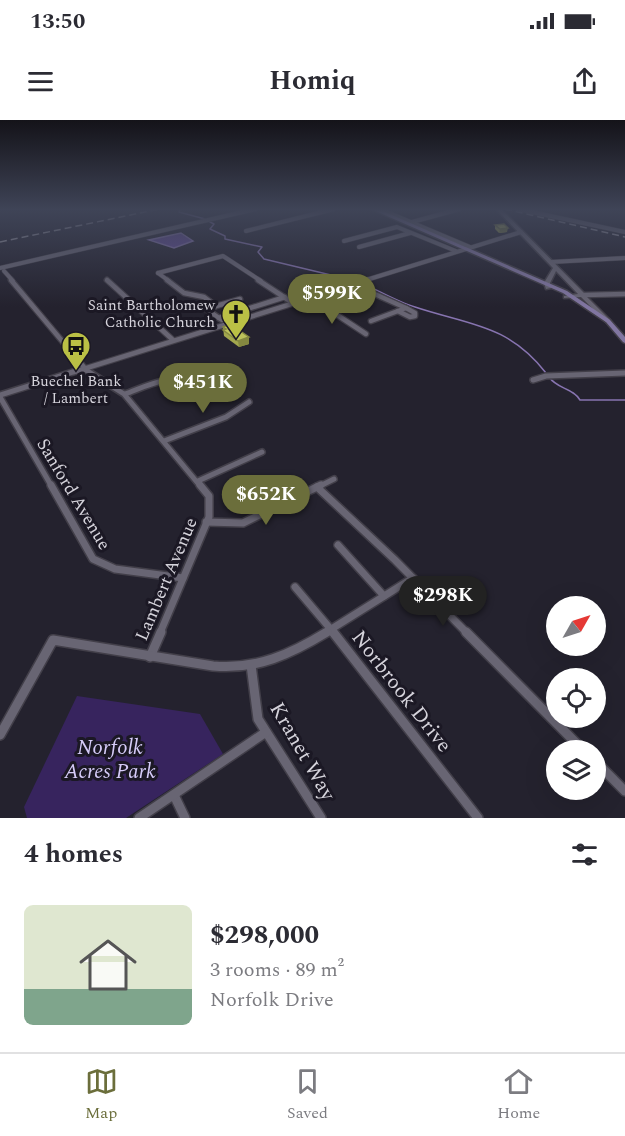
<!DOCTYPE html>
<html lang="en">
<head>
<meta charset="utf-8">
<style>
	:root { --surface:#fff; --page:#f2f2f3; --text:#2b2b33; --muted:#7c7c81; --line:#e1e1e2; --accent:#6b6e3b }
	body { margin:0; font-family:Spectral,serif; background:var(--page); color:var(--text); height:100vh; display:flex; flex-direction:column; font-size:22px; white-space:nowrap }
	* { box-sizing:border-box; margin:0 }
	p { font-size:20px; color:var(--muted) }
	.icon { flex:none; width:33px; height:33px; fill:none; stroke:currentColor; stroke-width:2; stroke-linecap:round; stroke-linejoin:round }
	.map { position:relative; height:698px; overflow:hidden }
	.panel { display:flex; flex-direction:column; background:var(--surface); flex:1 }
	.panel>* { flex:none }
	.needle { width:39px; rotate:51deg }
	.fabs { position:absolute; left:546px; top:476px; display:grid; gap:12px }
	.fabs a { display:grid; place-items:center; width:60px; height:60px; border-radius:50%; background:var(--surface); box-shadow:0 6px 24px #0002; font-size:30px }
	.price { position:absolute; translate:-50% -51px; padding:0 14px; border-radius:21px; background:var(--accent); color:#fff; font-size:20px; line-height:39px; filter:drop-shadow(0 2px 3px #0008) }
	.price::after { content:''; position:absolute; left:50%; top:36px; width:18px; height:14px; margin-left:-9px; background:inherit; clip-path:polygon(0 0,100% 0,50% 100%) }
	.price.selected { background:#222; color:#fff }
	ul { padding:0; list-style:none }
	li { display:flex; align-items:center; gap:18px; height:150px; padding:0 24px }
	li+li { border-top:2px solid var(--line) }
	li span { display:grid; place-items:center; flex:none; width:168px; height:120px; border-radius:9px; color:#555 }
	li>.icon { margin-inline-start:auto }
	span .icon { width:72px; height:72px; fill:#fffc; stroke-width:1 }
	li b { font-size:26px }
	h2 { display:flex; justify-content:space-between; align-items:center; height:72px; padding:0 24px; font-size:26px }
	.status { display:flex; justify-content:space-between; align-items:center; height:42px; padding:0 30px; background:var(--surface); direction:ltr }
	.status svg { height:16px; fill:currentColor }
	header { display:flex; justify-content:space-between; align-items:center; height:78px; padding:0 24px; background:var(--surface); font-size:27px; font-weight:700 }
	.tabs { display:flex; justify-content:space-around; align-items:center; height:84px; border-top:2px solid var(--line); background:var(--surface); font-size:16px; color:var(--muted) }
	.tabs a { display:grid; justify-items:center; gap:3px }
	.tabs .selected { color:var(--accent) }
	.map>svg:first-child { display:block }
	.green { fill:#37245e }
	.water { fill:#654c9d; stroke:#8774b0; stroke-width:1.5 }
	.lines { fill:none; stroke-linecap:round; stroke-linejoin:round }
	.stream { stroke:#8774b0; stroke-width:1.5 }
	.street-far4-casing { stroke:#423f49; stroke-width:5 }
	.street-far3-casing { stroke:#423f49; stroke-width:7 }
	.street-far2-casing { stroke:#423f49; stroke-width:8 }
	.street-far1-casing { stroke:#423f49; stroke-width:10 }
	.street-casing { stroke:#423f49; stroke-width:12 }
	.secondary-casing { stroke:#423f49; stroke-width:3 }
	.primary-casing { stroke:#423f49; stroke-width:3 }
	.street-far4 { stroke:#686573; stroke-width:4 }
	.street-far3 { stroke:#686573; stroke-width:4.5 }
	.street-far2 { stroke:#686573; stroke-width:5 }
	.street-far1 { stroke:#686573; stroke-width:7 }
	.street { stroke:#686573; stroke-width:9 }
	.secondary { fill:#686573; fill-rule:evenodd }
	.primary { fill:#8176a1; fill-rule:evenodd }
	.rail { stroke:#a09ea7; stroke-width:1.5; stroke-dasharray:7 4; stroke-linecap:butt }
	.wall { fill:#a2a74e }
	.shaded-wall { fill:#848840 }
	.building { fill:#bcc25b; stroke:#848840; stroke-width:1.5 }
	.labels { text-anchor:middle; stroke-width:6; stroke-linejoin:round; paint-order:stroke }
	.far-poi-label { font-size:15px; fill:#d5d3db; stroke:#1b1824; text-anchor:end }
	.street-label { font-size:18px; fill:#d5d3db; stroke:#1b1824 }
	.near-street-label { font-size:21px; fill:#d5d3db; stroke:#1b1824 }
	.near-park-label { font-size:21px; font-style:italic; fill:#d5cbf8; stroke:#1b1824 }
</style>
</head>
<body>
<div class="status"><b>13:50</b><svg viewBox="0 0 49 12"><path d="M0 12V9h3v3zM5 12V6h3v6zM10 12V3h3v9zM15 12V0h3v12zM26 1h20v11H26zM47 4h2v5h-2z"/></svg></div>
<header><svg class="icon" aria-label="menu" viewBox="0 0 24 24"><path d="M4 6h16M4 12h16M4 18h16"/></svg>Homiq<svg class="icon" aria-label="share" viewBox="0 0 24 24"><path d="M12 15V3M7 8l5-5 5 5M5 13v7h14v-7"/></svg></header>
<div class="map">
<svg width="625" height="698" viewBox="0 0 625 698">
	<rect width="100%" height="100%" fill="#24222e"/>
	<polygon class="green" points="77,576 200,594 223,634 126,698 27,698 24,687"/>
	<polygon class="water" points="181,113 193,121 174,128 149,120"/>
	<g class="lines">
		<g class="stream">
			<polyline points="180,89 179,92 205,99"/>
			<polyline points="210,102 214,104 210,109 225,116 225,119 262,127 258,132 264,139 356,161"/>
			<path d="M364,164C381,172 398,182 415,187C469,205 508,204 546,253"/>
			<path d="M549,257C557,269 573,268 580,280H625"/>
		</g>
		<g class="street-far4-casing">
			<g id="street-far4">
				<polyline points="380,89 470,127"/>
				<polyline points="518,89 625,112"/>
				<polyline points="412,102 460,89"/>
				<polyline points="246,111 334,89"/>
				<polyline points="344,121 397,107 456,131"/>
				<polyline points="359,127 410,113"/>
				<polyline points="551,142 625,138"/>
				<polyline points="0,148 256,89"/>
				<polyline points="4,151 13,161"/>
				<polyline points="158,153 223,136 261,161"/>
				<polyline points="158,153 169,161"/>
				<polyline points="363,161 521,112"/>
			</g>
		</g>
		<g class="street-far3-casing">
			<g id="street-far3">
				<polyline points="11,160 88,252"/>
				<polyline points="107,160 173,220"/>
				<polyline points="167,160 184,173 204,177 216,186"/>
				<polyline points="258,160 293,183"/>
				<polyline points="584,175 625,174"/>
				<polyline points="316,181 366,214"/>
				<polyline points="317,181 359,167 406,188 371,201"/>
				<polyline points="398,191 410,197 415,196 415,193 406,188"/>
				<polyline points="219,198 285,177"/>
				<polyline points="222,200 206,189 240,179"/>
				<polyline points="74,252 368,160"/>
			</g>
		</g>
		<g class="street-far2-casing">
			<g id="street-far2">
				<polyline points="86,250 124,274 201,367"/>
				<polyline points="533,260 546,256 625,253"/>
				<path d="M125,274C147,266 171,252 193,267"/>
				<polyline points="0,275 79,250"/>
				<polyline points="0,277 52,367"/>
				<polyline points="164,321 226,297 249,282"/>
				<polyline points="198,361 262,332"/>
				<polyline points="318,367 334,359"/>
			</g>
		</g>
		<g class="street-far1-casing">
			<g id="street-far1">
				<polyline points="51,365 93,439 115,449 183,458"/>
				<polyline points="317,367 395,440 467,513"/>
				<polyline points="206,402 243,403 321,365"/>
				<polyline points="338,425 384,476"/>
				<polyline points="295,467 334,513"/>
				<polyline points="160,513 209,397 209,376 200,365"/>
				<polyline points="325,513 413,458"/>
			</g>
		</g>
		<g class="street-casing">
			<g id="street">
				<polyline points="333,512 478,698"/>
				<polyline points="466,512 583,630"/>
				<polyline points="150,537 161,512"/>
				<polyline points="251,545 258,599 321,698"/>
				<path d="M0,615L53,520L213,546C257,550 291,534 327,512"/>
				<polyline points="596,642 625,671"/>
				<polyline points="174,675 185,698"/>
				<polyline points="139,698 266,612"/>
			</g>
		</g>
		<g class="secondary-casing">
			<polygon id="secondary" points="496,89 501,89 584,173 586,174 586,176 610,200 610,202 606,202 581,177 564,178 564,176 578,174 556,151 550,163 551,168 546,169 544,163 553,148"/>
		</g>
		<g class="primary-casing">
			<polygon id="primary" points="371,89 378,89 567,171 610,200 625,217 625,223 623,222 606,202 563,173"/>
		</g>
		<use href="#street-far4" class="street-far4"/>
		<use href="#street-far3" class="street-far3"/>
		<use href="#street-far2" class="street-far2"/>
		<use href="#street-far1" class="street-far1"/>
		<use href="#street" class="street"/>
		<use href="#secondary" class="secondary"/>
		<use href="#primary" class="primary"/>
		<g class="rail">
			<polyline points="505,89 625,117"/>
			<polyline points="0,122 159,89"/>
		</g>
	</g>
	<g class="wall">
		<polygon points="495,105 507,112 499,113 495,109"/>
		<polygon points="223,207 249,217 249,224 239,227 224,216"/>
	</g>
	<g class="shaded-wall">
		<polygon points="508,108 507,112 499,113 500,109"/>
		<polygon points="249,217 249,224 239,227 238,221"/>
	</g>
	<g class="building">
		<polygon points="504,104 508,108 500,109 495,105"/>
		<polygon points="230,204 249,217 238,221 223,210 226,209 223,207"/>
	</g>
	<linearGradient id="sky" x2="0" y2="1"><stop stop-color="#141319"/><stop offset="0.48" stop-color="#3f4457"/><stop offset="1" stop-color="#3f4457" stop-opacity="0"/></linearGradient>
	<rect width="625" height="187" fill="url(#sky)"/>
	<defs>
		<g id="church-pin" transform="scale(1.5)"><path d="M0 17L-7.5 6A9.5 9.5 0 1 1 7.5 6Z" fill="#bac045" stroke="#1b1824"/><path d="M-1.2-6h2.4v3.5h3.3v2.4h-3.3V6h-2.4V-.1h-3.3v-2.4h3.3Z" fill="#111"/></g>
		<g id="bus-pin" transform="scale(1.5)"><path d="M0 17L-7.5 6A9.5 9.5 0 1 1 7.5 6Z" fill="#bac045" stroke="#1b1824"/><path d="M-5-6H5V4H4V6H2V4H-2V6H-4V4H-5ZM-3.5-4V0h7V-4ZM-3.5 1.2v1.5H-2V1.2ZM2 1.2v1.5H3.5V1.2Z" fill="#111"/></g>
	</defs>
	<g fill-rule="evenodd">
		<use href="#church-pin" x="236" y="194"/>
		<use href="#bus-pin" x="76" y="226"/>
	</g>
	<g class="labels">
		<g class="far-poi-label">
			<text x="215" y="190">Saint Bartholomew<tspan x="215" dy="17">Catholic Church</tspan></text>
			<text x="76" y="266" text-anchor="middle">Buechel Bank<tspan x="76" dy="17">/ Lambert</tspan></text>
		</g>
		<g class="street-label">
			<text transform="translate(74 374) rotate(59)" y="6">Sanford Avenue</text>
			<text transform="translate(166 459) rotate(-67)" y="6">Lambert Avenue</text>
		</g>
		<g class="near-street-label">
			<text transform="translate(402 571) rotate(52)" y="7">Norbrook Drive</text>
			<text transform="translate(303 631) rotate(60)" y="7">Kranet Way</text>
		</g>
		<g class="near-park-label">
			<text x="110" y="634">Norfolk<tspan x="110" dy="24">Acres Park</tspan></text>
		</g>
	</g>
</svg>
<div class="fabs">
<a><svg class="needle" viewBox="-14 -14 28 28"><path d="M0-13l5 13h-10z" fill="#e53935"/><path d="M0 13l5-13h-10z" fill="#7c7c81"/></svg></a>
<a><svg class="icon" aria-label="locate" viewBox="0 0 24 24"><circle cx="12" cy="12" r="6"/><path d="M12 2v4M12 18v4M2 12h4M18 12h4"/></svg></a>
<a><svg class="icon" aria-label="layers" viewBox="0 0 24 24"><path d="M12 4l9 5-9 5-9-5zM3 14l9 5 9-5"/></svg></a>
</div>
<b class="price" style="left:332px;top:205px">$599K</b>
<b class="price" style="left:203px;top:294px">$451K</b>
<b class="price" style="left:266px;top:406px">$652K</b>
<b class="price selected" style="left:443px;top:507px">$298K</b>
</div>
<section class="panel">
<h2>4 homes<svg class="icon" aria-label="filters" viewBox="0 0 24 24"><path d="M4 7h16M4 17h16"/><circle cx="9" cy="7" r="2"/><circle cx="15" cy="17" r="2"/></svg></h2>
<ul>
<li><span style="background:linear-gradient(#dfe7d0 70%,#7fa58c 0)"><svg class="icon" aria-label="home" viewBox="0 0 24 24"><path d="M3 11l9-7 9 7M6 9v11h12V9"/></svg></span><div><b>$298,000</b><p>3 rooms · 89 m²</p><p>Norfolk Drive</p></div></li>
</ul>
</section>
<nav class="tabs">
<a class="selected"><svg class="icon" aria-label="map" viewBox="0 0 24 24"><path d="M3 6l6-2 6 2 6-2v14l-6 2-6-2-6 2zM9 4v14M15 6v14"/></svg>Map</a>
<a><svg class="icon" aria-label="saved" viewBox="0 0 24 24"><path d="M7 4h10v16l-5-4-5 4z"/></svg>Saved</a>
<a><svg class="icon" aria-label="home" viewBox="0 0 24 24"><path d="M3 11l9-7 9 7M6 9v11h12V9"/></svg>Home</a>
</nav>
</body>
</html>
